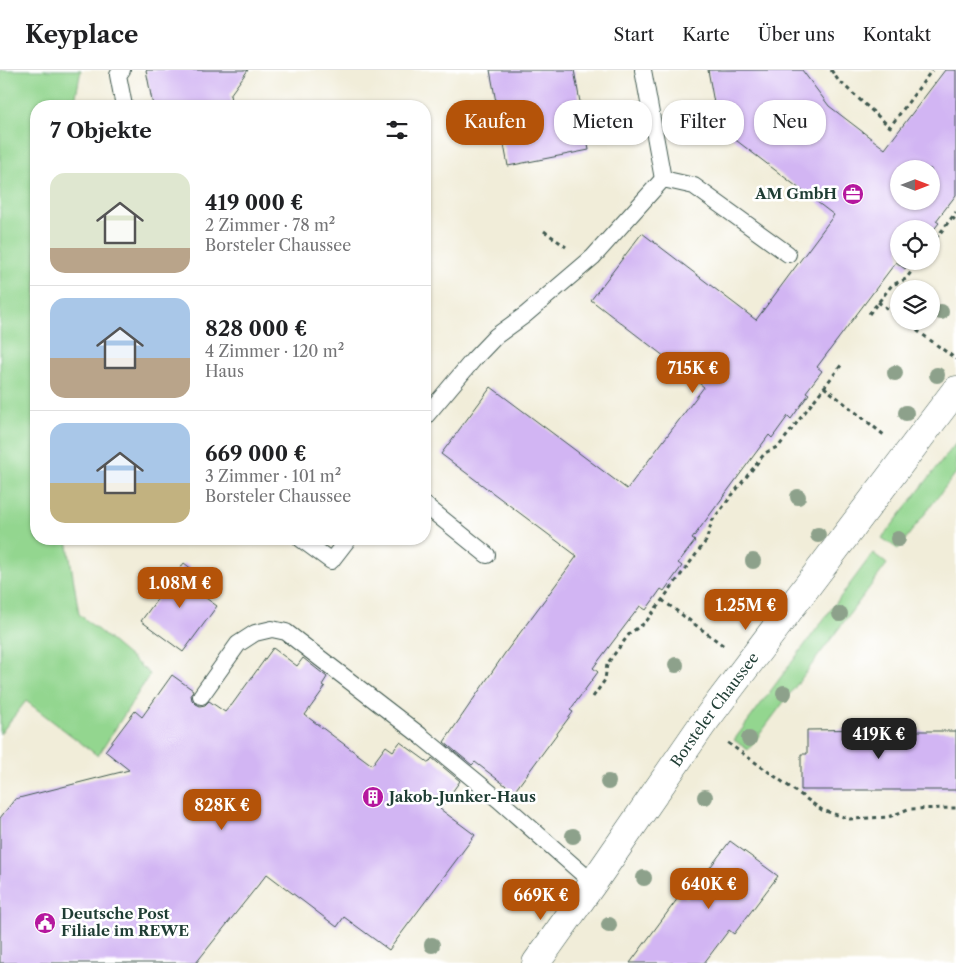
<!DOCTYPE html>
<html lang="de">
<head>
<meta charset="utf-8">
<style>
	:root { --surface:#fff; --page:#f2f2f2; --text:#202124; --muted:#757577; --line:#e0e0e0; --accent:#b45309 }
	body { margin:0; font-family:"Libre Caslon Text",serif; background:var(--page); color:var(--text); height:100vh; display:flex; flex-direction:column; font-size:19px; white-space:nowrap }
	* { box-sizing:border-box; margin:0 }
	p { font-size:16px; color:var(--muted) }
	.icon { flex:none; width:28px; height:28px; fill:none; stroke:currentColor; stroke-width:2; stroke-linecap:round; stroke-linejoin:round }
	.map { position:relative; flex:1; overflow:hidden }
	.panel { position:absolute; left:30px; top:30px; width:401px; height:445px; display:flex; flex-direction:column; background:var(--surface); border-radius:20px; box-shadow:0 1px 4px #0004 }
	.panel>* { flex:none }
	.top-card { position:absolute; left:446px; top:30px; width:434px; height:45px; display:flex; gap:10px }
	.needle { width:32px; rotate:90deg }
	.fabs { position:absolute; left:890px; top:90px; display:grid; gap:10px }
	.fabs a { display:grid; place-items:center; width:50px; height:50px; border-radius:50%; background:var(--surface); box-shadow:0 1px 4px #0004; font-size:25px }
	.price { position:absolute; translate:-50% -42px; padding:0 11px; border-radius:10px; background:var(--accent); color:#fff; font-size:16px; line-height:32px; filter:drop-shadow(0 1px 2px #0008) }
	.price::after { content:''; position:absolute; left:50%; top:30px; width:15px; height:11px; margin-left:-8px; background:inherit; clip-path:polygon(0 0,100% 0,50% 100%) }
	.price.selected { background:#222; color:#fff }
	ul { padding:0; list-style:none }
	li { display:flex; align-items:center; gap:15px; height:125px; padding:0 20px }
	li+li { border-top:1px solid var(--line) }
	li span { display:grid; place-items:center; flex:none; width:140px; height:100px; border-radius:15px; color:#555 }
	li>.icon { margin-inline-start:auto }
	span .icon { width:60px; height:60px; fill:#fffc; stroke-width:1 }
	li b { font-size:21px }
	h2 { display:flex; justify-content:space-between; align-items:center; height:60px; padding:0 20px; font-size:21px }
	.pill { padding:0 18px; border-radius:20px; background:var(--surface); box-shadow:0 1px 4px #0004; font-size:18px; line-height:45px }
	.pill.selected { background:var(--accent); color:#fff }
	header { display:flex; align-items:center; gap:30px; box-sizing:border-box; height:70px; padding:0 25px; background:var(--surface); border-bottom:1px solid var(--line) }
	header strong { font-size:24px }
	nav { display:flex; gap:28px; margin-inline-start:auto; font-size:18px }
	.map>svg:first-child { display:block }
	.green { fill:#93d68f; stroke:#598a62 }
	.building { fill:#d2b5f3; fill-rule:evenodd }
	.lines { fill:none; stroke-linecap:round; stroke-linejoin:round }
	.service-casing { stroke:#3e574d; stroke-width:18 }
	.secondary-casing { stroke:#3e574d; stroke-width:29 }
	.path { stroke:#3e574d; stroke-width:3; stroke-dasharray:4 4; stroke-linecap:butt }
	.service { stroke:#fff; stroke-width:16 }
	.secondary { stroke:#fff; stroke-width:28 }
	.tree { fill:#8da18b }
	.labels { text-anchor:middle; stroke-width:5; stroke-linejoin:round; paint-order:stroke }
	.poi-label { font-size:15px; font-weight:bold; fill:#1f3d34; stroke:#fff; text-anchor:start }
	.street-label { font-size:15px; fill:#1f3d34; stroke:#fff }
</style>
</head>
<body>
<header>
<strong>Keyplace</strong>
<nav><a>Start</a><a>Karte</a><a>Über uns</a><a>Kontakt</a></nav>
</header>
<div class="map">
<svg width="956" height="893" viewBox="0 0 956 893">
	<rect width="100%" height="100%" fill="#fff"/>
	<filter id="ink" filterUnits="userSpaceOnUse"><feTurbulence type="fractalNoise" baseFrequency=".02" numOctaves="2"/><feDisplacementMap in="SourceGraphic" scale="10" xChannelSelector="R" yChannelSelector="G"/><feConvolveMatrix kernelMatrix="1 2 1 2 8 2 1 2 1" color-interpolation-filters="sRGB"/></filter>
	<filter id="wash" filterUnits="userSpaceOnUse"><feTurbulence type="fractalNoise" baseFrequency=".0096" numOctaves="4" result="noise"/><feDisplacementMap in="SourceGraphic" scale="20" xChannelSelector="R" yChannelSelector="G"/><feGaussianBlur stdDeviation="1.12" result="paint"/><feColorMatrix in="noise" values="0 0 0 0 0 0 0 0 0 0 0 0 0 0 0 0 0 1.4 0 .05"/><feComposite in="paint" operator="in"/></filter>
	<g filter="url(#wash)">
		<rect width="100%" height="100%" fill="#f1edd9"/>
		<g class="green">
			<polygon points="0,0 81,0 74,36 36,36 36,469 67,469 79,544 150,604 98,686 26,631 0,664"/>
			<polygon points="956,373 956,403 898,479 882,468"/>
			<polygon points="873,483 887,494 748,680 734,670"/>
		</g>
		<g id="blocks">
			<g class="building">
				<polygon points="146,0 248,0 230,25 232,36 153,36"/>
				<polygon points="490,0 574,0 589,80 508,96"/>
				<path d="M708,0H802L829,36L885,79L945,0H956V125L936,151L939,153L931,163V159H899V191H910L905,199L896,192L817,297L822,301L806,322L809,324L791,349L788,346L772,368L769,365L692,469L695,471L678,493L682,496L664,521L661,519L646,540L640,536L593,598L598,602L570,640L573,642L514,722L475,692L472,695L444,672L505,583L577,486L441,384L491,317L627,419L704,317L591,230L642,163L756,250L834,145L720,58L718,55ZM899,99H931V131H899Z"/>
				<polygon points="184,493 205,509 196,521 217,536 183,582 141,551"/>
				<polygon points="273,578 297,596 303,588 327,607 322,615 325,617 305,645 372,695 386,676 393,681 400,672 429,693 432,688 460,711 440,739 475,765 389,880 344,847 337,857 267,804 196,893 0,893 0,748 15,729 129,700 105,681 135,641 142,647 172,605 193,620 191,625 192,630 196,634 200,636 205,635 209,631 225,642 230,636 231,636"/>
				<polygon points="885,659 885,661 956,661 956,720 801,720 801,684 807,684 807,660"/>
				<polygon points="730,771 778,806 734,864 729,860 704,893 630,893 681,824 687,828"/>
			</g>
		</g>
	</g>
	<g filter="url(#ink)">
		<use href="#blocks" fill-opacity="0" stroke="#3e574d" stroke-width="1"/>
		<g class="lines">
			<g class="service-casing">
				<g id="service">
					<polyline points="122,0 118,5 124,36"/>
					<polyline points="643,0 663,109"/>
					<polyline points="425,347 473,290 496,266 525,245 593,187 663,109 694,116 788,184"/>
					<polyline points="425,435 487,485"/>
					<polyline points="301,469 331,491 348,469"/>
					<polyline points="201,626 238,574 255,563 272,559 286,562 421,666 499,730 593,813"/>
				</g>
			</g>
			<g class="secondary-casing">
				<g id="secondary">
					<path id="s1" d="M536,893L593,813L702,655L956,320"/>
				</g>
			</g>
			<g class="path">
				<polyline points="831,0 838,10 890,57 932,0"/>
				<polyline points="678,54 697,51 700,66"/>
				<polyline points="952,147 956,151"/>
				<polyline points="544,161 566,177"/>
				<polyline points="931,175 956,142"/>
				<polyline points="878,232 899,247"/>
				<polyline points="869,244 892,215 906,209 919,191"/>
				<polyline points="904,251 956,289"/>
				<polyline points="824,317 884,365"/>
				<polyline points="662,530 724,576"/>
				<polyline points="593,627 605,610 607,594 630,563 645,553 706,471 712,451 765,383 779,376 842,294"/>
				<polyline points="728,673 822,740 850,749 889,747 908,739 956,738"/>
			</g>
			<use href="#service" class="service"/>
			<use href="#secondary" class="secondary"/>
		</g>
		<g class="tree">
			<circle cx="941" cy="242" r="8"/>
			<circle cx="895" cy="303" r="8"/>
			<circle cx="937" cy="305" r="8"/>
			<circle cx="906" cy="343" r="8"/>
			<circle cx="798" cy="427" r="8"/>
			<circle cx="818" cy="465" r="8"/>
			<circle cx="898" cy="469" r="8"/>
			<circle cx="753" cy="491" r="8"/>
			<circle cx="840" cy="544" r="8"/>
			<circle cx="676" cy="595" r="8"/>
			<circle cx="784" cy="623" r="8"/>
			<circle cx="749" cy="669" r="8"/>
			<circle cx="608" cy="712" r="8"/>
			<circle cx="705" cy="727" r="8"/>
			<circle cx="573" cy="766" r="8"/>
			<circle cx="644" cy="808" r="8"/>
			<circle cx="609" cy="855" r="8"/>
			<circle cx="432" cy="875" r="8"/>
		</g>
	</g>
	<defs>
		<g id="office-disc" transform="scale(1.125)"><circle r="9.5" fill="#b5179e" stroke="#fff"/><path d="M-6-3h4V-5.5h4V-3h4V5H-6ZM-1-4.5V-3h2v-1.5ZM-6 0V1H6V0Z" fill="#fff"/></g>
		<g id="building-disc" transform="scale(1.125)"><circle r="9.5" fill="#b5179e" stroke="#fff"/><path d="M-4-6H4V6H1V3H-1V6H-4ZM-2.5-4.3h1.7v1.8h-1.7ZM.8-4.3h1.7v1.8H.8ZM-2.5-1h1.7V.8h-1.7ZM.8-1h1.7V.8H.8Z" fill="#fff"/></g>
		<g id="civic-disc" transform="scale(1.125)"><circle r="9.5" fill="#b5179e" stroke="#fff"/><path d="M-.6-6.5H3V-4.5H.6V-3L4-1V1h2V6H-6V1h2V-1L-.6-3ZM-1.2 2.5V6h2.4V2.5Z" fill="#fff"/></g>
	</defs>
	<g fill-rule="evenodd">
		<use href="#office-disc" x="853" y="124"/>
		<use href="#building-disc" x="373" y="727"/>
		<use href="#civic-disc" x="45" y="853"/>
	</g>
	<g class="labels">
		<g class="poi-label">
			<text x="837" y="129" text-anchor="end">AM GmbH</text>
			<text x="389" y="732">Jakob-Junker-Haus</text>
			<text x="61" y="849">Deutsche Post<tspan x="61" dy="17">Filiale im REWE</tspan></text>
		</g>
		<g class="street-label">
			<text dy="5" stroke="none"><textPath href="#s1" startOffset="310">Borsteler Chaussee</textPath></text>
		</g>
	</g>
</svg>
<div class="fabs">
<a><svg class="needle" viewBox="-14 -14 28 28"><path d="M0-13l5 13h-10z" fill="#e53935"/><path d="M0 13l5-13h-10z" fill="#757577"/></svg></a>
<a><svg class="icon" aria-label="locate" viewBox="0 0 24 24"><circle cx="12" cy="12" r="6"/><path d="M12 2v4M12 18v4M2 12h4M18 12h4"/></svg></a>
<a><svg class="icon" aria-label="layers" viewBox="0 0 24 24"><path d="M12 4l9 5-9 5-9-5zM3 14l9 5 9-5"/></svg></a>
</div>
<b class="price" style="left:693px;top:324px">715K €</b>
<b class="price" style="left:180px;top:539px">1.08M €</b>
<b class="price" style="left:746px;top:561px">1.25M €</b>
<b class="price selected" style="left:879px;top:690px">419K €</b>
<b class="price" style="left:222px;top:761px">828K €</b>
<b class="price" style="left:709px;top:840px">640K €</b>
<b class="price" style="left:541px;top:851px">669K €</b>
<div class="top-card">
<a class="pill selected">Kaufen</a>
<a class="pill">Mieten</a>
<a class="pill">Filter</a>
<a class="pill">Neu</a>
</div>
<section class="panel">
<h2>7 Objekte<svg class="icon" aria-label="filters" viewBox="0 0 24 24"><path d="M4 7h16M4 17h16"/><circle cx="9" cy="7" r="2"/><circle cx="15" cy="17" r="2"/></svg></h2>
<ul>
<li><span style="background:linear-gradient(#dfe7d0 75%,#b9a48a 0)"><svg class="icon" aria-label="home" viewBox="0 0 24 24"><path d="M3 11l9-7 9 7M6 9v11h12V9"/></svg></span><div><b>419 000 €</b><p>2 Zimmer · 78 m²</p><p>Borsteler Chaussee</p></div></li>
<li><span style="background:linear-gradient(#a9c7e8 60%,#b9a48a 0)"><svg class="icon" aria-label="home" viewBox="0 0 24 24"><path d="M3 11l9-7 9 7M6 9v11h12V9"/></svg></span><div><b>828 000 €</b><p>4 Zimmer · 120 m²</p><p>Haus</p></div></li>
<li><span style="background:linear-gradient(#a9c7e8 60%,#c2b280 0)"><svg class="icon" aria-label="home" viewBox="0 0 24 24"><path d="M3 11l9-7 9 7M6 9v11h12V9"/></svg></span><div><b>669 000 €</b><p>3 Zimmer · 101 m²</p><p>Borsteler Chaussee</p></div></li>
</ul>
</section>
</div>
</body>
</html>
